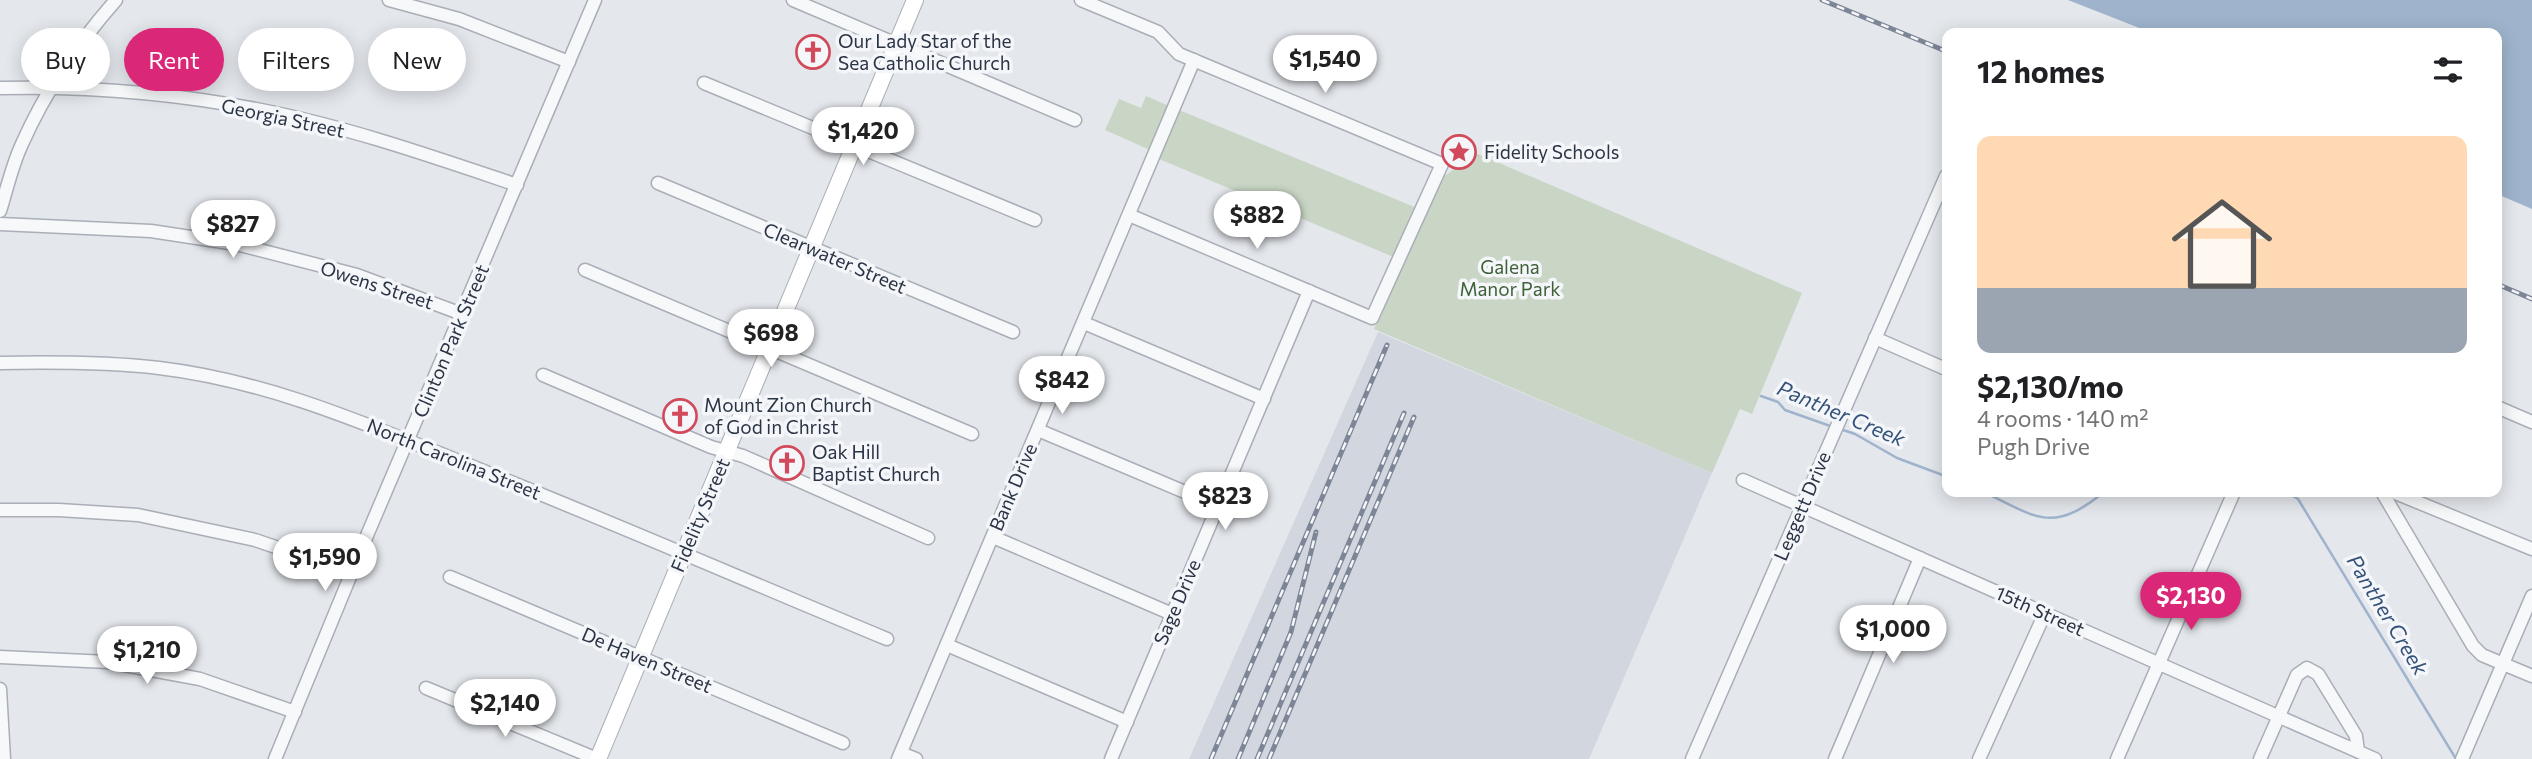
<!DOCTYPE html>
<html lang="en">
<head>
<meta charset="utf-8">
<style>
	:root { --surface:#fff; --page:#f2f2f2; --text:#202124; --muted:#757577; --accent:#db2777 }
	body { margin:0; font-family:Commissioner,sans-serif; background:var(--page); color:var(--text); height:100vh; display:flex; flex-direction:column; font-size:26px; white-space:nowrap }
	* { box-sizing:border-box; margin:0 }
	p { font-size:23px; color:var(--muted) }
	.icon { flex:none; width:38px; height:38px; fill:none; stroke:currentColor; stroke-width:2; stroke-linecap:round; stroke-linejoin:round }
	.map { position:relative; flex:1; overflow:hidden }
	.panel { position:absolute; left:1942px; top:28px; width:560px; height:469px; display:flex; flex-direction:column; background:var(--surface); border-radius:14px; box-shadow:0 4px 18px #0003 }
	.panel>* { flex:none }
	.banner { position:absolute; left:21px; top:28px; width:665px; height:63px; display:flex; gap:14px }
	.price { position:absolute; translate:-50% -60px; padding:0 16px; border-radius:24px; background:#fff; color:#222; font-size:23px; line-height:46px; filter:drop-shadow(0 2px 4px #0008) }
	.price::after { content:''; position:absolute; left:50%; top:42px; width:21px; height:16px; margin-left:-10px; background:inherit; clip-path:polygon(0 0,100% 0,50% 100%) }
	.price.active { background:var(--accent); color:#fff }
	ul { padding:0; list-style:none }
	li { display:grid; align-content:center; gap:14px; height:371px; padding:0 35px }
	li span { display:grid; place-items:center; height:217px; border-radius:14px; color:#555 }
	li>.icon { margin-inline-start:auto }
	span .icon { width:126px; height:126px; fill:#fffc; stroke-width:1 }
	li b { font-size:30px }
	h2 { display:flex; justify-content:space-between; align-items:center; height:84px; padding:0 35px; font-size:30px }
	.tag { padding:0 24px; border-radius:32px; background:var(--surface); box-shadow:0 4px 18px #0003; font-size:24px; line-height:63px }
	.tag.active { background:var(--accent); color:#fff }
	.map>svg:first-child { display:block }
	.built { fill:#d2d6de }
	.green { fill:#c9d6c5 }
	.water { fill:#9fb4cc }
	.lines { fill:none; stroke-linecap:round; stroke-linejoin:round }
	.stream { stroke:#9fb4cc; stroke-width:2.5 }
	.street-casing { stroke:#a9aeb7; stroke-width:15 }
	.secondary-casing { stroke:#a9aeb7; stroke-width:18 }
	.street { stroke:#f7f8fa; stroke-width:12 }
	.secondary { stroke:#fff; stroke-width:16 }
	.rail-casing { stroke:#7d8696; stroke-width:5 }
	.rail { stroke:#f4f6f9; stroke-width:2.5; stroke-dasharray:8; stroke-linecap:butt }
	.labels { text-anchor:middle; stroke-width:7; stroke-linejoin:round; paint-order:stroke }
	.poi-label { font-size:19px; fill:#2b3445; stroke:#f4f6f9; text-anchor:start }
	.street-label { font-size:19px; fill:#2b3445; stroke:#f4f6f9 }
	.park-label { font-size:19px; fill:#3f6138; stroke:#f4f6f9 }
	.water-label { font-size:21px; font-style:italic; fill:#34527a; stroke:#f4f6f9 }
</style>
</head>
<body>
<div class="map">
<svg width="2532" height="759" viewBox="0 0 2532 759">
	<rect width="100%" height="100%" fill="#e4e7ec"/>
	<polygon class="built" points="1378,332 1712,473 1589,759 1189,759"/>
	<g class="green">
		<polygon points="1146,96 1169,106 1150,150 1105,130 1119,99 1141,108"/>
		<polygon points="1179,110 1417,208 1396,258 1159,159"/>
		<polygon points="1476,153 1802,293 1752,414 1740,409 1712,473 1374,329 1441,174 1446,175"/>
	</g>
	<polygon class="water" points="2068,0 2532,0 2532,209 2497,194 2497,33 2152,33"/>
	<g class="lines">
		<g class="stream">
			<polyline points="1761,396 1778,402 1785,410 1833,427"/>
			<polyline points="1840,429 1855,434 1897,458 1948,477"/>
			<path d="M1984,492C2038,518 2052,534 2104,492"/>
			<polyline points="2286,492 2298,499 2456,759"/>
		</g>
		<g class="street-casing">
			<g id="street">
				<polyline points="389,0 459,19 569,62"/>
				<polyline points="793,0 1075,120"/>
				<polyline points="1081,0 1158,32 1179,54 1442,164 1372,318 1129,215"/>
				<polyline points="704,83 1035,220"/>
				<path d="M0,88C85,86 172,93 256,109C345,126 431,156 517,185"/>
				<polyline points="658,183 1013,332"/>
				<path d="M0,211C7,189 12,165 22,144C45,92 78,43 116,0"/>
				<polyline points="0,224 151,231 236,244 357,275 462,314"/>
				<polyline points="585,270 972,434"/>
				<polyline points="1084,323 1264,399"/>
				<polyline points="1875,338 1948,370"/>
				<path d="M0,363C53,362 106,362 159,368C268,381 366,424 466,464C607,520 747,581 887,639"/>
				<polyline points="543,375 711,447 743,456 928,538"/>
				<polyline points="2497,407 2532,422"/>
				<polyline points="1038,430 1218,506"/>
				<polyline points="1743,480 2375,759"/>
				<polyline points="2382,492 2473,646 2482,655 2532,676"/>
				<polyline points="2393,492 2532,549"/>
				<polyline points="0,510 59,510 138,515 255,540 352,573"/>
				<polyline points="993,537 1172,614"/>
				<polyline points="450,577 843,743"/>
				<polyline points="947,645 1127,722"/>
				<polyline points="0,657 108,662 200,679 295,712"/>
				<polyline points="426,688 597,759"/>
				<polyline points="0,689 4,759"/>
				<polyline points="901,753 916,759"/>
				<polyline points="275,759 368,533 595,0"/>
				<polyline points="898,759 1194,60"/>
				<polyline points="1111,759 1309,291"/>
				<polyline points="1692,759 1946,176 1948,177"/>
				<polyline points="1835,759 1920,558"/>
				<polyline points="1979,759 2045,613"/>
				<polyline points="2117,759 2234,492"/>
				<polyline points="2260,759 2297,675 2307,668 2318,674 2356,736 2358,751"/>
				<polyline points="2462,759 2532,596"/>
			</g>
		</g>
		<g class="secondary-casing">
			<polyline id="secondary" points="598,759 915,0"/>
		</g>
		<use href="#street" class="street"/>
		<use href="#secondary" class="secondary"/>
		<g class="rail-casing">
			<g id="rail">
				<polyline points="1822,0 1948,52"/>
				<polyline points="2497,284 2532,299"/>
				<polyline points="1211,759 1387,345"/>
				<polyline points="1238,759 1291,632 1316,532"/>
				<polyline points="1257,759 1404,413"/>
				<polyline points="1269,759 1414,417"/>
			</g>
		</g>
		<use href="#rail" class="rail"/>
	</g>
	<defs>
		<g id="church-ring" transform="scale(1.75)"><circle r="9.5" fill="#f4f6f9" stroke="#d1495b" stroke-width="1.5"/><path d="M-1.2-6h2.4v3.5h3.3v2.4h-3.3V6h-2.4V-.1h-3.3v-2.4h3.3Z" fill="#d1495b"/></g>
		<g id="sight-ring" transform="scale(1.75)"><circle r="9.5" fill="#f4f6f9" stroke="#d1495b" stroke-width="1.5"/><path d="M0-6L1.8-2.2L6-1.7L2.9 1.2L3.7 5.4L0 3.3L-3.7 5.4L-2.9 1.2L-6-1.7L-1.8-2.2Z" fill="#d1495b"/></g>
	</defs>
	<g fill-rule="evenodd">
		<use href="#church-ring" x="813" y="52"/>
		<use href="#sight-ring" x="1459" y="152"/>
		<use href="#church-ring" x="680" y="416"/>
		<use href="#church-ring" x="787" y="463"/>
	</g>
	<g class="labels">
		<g class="poi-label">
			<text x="838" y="48">Our Lady Star of the<tspan x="838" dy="22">Sea Catholic Church</tspan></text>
			<text x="1484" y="159">Fidelity Schools</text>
			<text x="704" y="412">Mount Zion Church<tspan x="704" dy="22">of God in Christ</tspan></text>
			<text x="812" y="459">Oak Hill<tspan x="812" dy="22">Baptist Church</tspan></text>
		</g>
		<g class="street-label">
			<text transform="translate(283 118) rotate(12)" y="7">Georgia Street</text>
			<text transform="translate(835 258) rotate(23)" y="7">Clearwater Street</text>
			<text transform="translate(377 285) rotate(18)" y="7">Owens Street</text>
			<text transform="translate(451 341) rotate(-67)" y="7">Clinton Park Street</text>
			<text transform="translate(454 459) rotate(22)" y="7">North Carolina Street</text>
			<text transform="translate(1013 487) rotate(-67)" y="7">Bank Drive</text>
			<text transform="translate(1802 506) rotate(-67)" y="7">Leggett Drive</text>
			<text transform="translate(700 515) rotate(-67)" y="7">Fidelity Street</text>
			<text transform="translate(1177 602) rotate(-67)" y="7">Sage Drive</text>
			<text transform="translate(2040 611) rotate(24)" y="7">15th Street</text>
			<text transform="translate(647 660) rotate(23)" y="7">De Haven Street</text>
		</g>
		<g class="park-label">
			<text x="1510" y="274">Galena<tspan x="1510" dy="22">Manor Park</tspan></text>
		</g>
		<g class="water-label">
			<text transform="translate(1841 414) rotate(23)" y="7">Panther Creek</text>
			<text transform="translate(2387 615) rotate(59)" y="7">Panther Creek</text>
		</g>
	</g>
</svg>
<b class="price" style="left:1325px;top:95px">$1,540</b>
<b class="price" style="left:863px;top:167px">$1,420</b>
<b class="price" style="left:1257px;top:251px">$882</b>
<b class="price" style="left:233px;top:260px">$827</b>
<b class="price" style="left:771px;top:369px">$698</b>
<b class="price" style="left:1062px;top:416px">$842</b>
<b class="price" style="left:1225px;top:532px">$823</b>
<b class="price" style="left:325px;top:593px">$1,590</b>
<b class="price active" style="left:2191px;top:632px">$2,130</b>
<b class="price" style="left:1893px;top:665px">$1,000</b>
<b class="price" style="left:147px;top:686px">$1,210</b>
<b class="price" style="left:505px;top:739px">$2,140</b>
<div class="banner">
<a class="tag">Buy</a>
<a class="tag active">Rent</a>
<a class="tag">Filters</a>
<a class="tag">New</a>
</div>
<section class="panel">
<h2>12 homes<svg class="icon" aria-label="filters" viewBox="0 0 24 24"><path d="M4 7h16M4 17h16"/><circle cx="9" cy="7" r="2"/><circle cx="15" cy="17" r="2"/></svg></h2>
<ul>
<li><span style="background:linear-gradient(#ffd9b3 70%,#9aa5b1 0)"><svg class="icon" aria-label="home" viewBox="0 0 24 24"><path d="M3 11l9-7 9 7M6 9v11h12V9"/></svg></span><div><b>$2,130/mo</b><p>4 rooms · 140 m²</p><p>Pugh Drive</p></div></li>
</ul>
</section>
</div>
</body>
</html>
